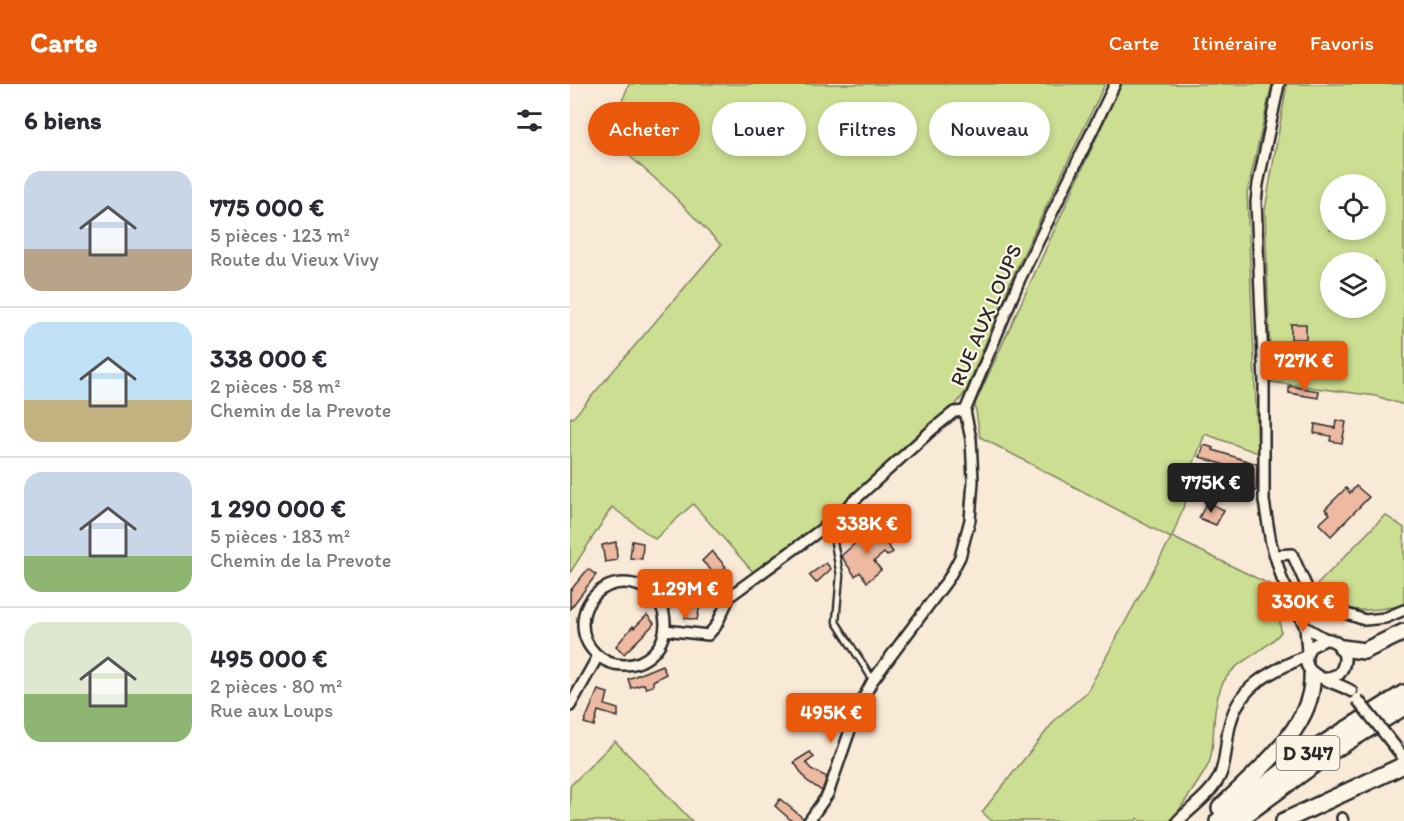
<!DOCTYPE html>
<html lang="fr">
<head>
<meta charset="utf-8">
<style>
	:root { --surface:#fff; --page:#f2f2f3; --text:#2b2b33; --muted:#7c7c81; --line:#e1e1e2; --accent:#ea580c }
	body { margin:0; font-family:Itim,sans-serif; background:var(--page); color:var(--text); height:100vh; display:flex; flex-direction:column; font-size:22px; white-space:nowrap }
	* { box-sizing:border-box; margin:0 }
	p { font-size:20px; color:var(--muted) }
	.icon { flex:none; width:33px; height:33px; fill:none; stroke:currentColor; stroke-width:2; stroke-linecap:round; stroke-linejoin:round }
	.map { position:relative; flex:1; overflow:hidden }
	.sheet { display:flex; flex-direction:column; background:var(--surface); width:570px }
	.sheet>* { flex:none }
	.banner { position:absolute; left:18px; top:18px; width:570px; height:54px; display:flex; gap:12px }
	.tools { position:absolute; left:750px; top:90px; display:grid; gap:12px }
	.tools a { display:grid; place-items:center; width:66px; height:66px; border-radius:50%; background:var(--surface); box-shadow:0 3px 9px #0003; font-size:30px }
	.price { position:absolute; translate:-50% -51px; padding:0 14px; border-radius:6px; background:var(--accent); color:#fff; font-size:20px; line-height:39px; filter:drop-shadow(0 2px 3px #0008) }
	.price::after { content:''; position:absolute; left:50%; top:36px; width:18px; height:14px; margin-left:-9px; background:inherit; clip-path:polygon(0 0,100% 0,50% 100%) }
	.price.selected { background:#222; color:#fff }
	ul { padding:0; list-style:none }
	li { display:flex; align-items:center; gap:18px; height:150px; padding:0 24px }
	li+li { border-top:2px solid var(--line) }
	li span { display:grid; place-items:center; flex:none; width:168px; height:120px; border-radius:18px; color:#555 }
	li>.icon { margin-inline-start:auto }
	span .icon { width:72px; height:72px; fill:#fffc; stroke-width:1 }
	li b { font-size:26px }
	h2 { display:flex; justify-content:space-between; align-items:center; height:72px; padding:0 24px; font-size:26px }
	.pill { padding:0 21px; border-radius:27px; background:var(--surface); box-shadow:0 3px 9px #0003; font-size:21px; line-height:54px }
	.pill.selected { background:var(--accent); color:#fff }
	header { display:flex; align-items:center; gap:36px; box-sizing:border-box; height:84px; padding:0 30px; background:var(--accent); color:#fff }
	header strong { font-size:28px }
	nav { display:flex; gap:33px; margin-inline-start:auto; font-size:21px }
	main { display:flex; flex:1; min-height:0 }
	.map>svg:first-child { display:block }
	.green { fill:#ccde92; stroke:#7c845e; stroke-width:1.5; fill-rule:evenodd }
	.building { fill:#edb9a0; stroke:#2b2b2b; stroke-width:1.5 }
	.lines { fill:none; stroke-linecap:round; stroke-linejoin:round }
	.service-casing { stroke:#2b2b2b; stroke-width:9 }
	.minor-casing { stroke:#2b2b2b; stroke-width:14 }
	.tertiary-casing { stroke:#2b2b2b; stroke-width:15 }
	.trunk-casing { stroke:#2b2b2b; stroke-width:20 }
	.service { stroke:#fcf5e5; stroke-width:4.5 }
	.minor { stroke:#fcf5e5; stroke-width:9 }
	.tertiary { stroke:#fcf5e5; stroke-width:10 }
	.trunk { stroke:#fcf5e5; stroke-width:15 }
	.tertiary-bridge-casing { stroke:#2b2b2b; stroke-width:15; stroke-linecap:butt }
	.tertiary-bridge { stroke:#fcf5e5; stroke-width:10 }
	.labels { text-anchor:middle; stroke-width:4.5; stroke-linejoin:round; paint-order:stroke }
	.shield { fill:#fcf5e5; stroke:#6a6863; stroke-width:1.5 }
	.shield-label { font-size:20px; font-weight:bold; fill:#2b2b2b }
	.street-label { font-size:21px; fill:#2b2b2b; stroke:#fcf5e5 }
</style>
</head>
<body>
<header>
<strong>Carte</strong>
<nav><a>Carte</a><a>Itinéraire</a><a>Favoris</a></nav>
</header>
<main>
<section class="sheet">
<h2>6 biens<svg class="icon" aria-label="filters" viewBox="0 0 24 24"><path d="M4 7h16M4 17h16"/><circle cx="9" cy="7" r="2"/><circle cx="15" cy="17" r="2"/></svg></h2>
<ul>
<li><span style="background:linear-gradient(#c9d6e8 65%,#b9a48a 0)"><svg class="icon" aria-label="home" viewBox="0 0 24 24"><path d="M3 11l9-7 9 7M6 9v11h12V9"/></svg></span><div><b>775 000 €</b><p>5 pièces · 123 m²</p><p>Route du Vieux Vivy</p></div></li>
<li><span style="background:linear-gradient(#bfe0f5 65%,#c2b280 0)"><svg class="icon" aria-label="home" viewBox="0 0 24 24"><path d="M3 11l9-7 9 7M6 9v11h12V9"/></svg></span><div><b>338 000 €</b><p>2 pièces · 58 m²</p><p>Chemin de la Prevote</p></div></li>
<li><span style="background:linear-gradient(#c9d6e8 70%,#8fb573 0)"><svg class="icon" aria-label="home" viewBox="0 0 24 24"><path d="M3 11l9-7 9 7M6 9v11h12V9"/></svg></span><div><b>1 290 000 €</b><p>5 pièces · 183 m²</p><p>Chemin de la Prevote</p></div></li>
<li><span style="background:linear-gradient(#dfe7d0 60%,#8fb573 0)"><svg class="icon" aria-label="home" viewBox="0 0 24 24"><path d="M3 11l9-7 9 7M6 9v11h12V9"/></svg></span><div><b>495 000 €</b><p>2 pièces · 80 m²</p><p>Rue aux Loups</p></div></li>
</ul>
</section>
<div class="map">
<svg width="834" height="737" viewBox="0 0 834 737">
	<rect width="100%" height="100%" fill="#f9e9d7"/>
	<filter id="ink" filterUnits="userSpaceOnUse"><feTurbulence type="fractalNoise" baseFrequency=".0167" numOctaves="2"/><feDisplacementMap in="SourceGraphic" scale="12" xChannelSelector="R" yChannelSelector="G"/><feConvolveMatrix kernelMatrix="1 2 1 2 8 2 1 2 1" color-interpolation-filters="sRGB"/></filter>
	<g filter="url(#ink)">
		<g class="green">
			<polygon points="59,0 535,0 442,194 396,307 385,322 337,360 247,446 184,489 123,420 85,455 42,423 0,489 0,333 3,334 151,161 98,106 30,46 53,15"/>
			<path d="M551,0H702L677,109L688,369L635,350L621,386L624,395L602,453L707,504L711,548C694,570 662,576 651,603C641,628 646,652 640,676C638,685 607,730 600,737H571L568,734L565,737H422L412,728L486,635L517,608L601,454L410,353L405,320Z"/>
			<path d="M717,0H834V321L806,312L701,298L695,126ZM760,100H806V146H760ZM760,178H806V224H760Z"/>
			<path d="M815,431L834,444V521C800,528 769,532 743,505Z"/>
			<polygon points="45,657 122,737 0,737 0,702"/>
		</g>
		<g class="building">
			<rect x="721" y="240" width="15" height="15"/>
			<polygon points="719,302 749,307 748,314 719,309"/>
			<polygon points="766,336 776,338 772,359 760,357 761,352 744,349 745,340 765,344"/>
			<polygon points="634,361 644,364 643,366 687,380 686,407 672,406 673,387 630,373"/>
			<polygon points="786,402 799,413 761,452 749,440 760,430 755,425 776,404 780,409"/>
			<polygon points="637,418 654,426 646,441 629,434"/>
			<polygon points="303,443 323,468 317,472 314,469 304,477 311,486 297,498 290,488 285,492 271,472"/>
			<polygon points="62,457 73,459 72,475 60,474"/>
			<polygon points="46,458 47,476 35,478 32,461"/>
			<polygon points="142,467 156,483 147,492 132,477"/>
			<polygon points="256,479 261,485 246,499 239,491"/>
			<polygon points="18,485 26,491 0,525 0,507"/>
			<polygon points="119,514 131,516 127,536 115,534"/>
			<polygon points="77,531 84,539 82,542 54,570 46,562 63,542 64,544"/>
			<polygon points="92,581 96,590 83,597 83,602 76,604 74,600 61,604 58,595"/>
			<polygon points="28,606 38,609 35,621 48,625 48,633 28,627 24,642 14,639"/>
			<polygon points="240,668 244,673 236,679 241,685 257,693 252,707 236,696 224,678"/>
			<polygon points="210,715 233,734 232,737 222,737 205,722"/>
		</g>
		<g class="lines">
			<g class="service-casing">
				<polyline id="service" points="256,442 263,453 270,491 266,538 303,596"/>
			</g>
			<g class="minor-casing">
				<g id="minor">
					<polyline points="709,0 688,100 686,118 694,298 694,417 701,459 712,495 735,543 737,568"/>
					<polyline points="705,471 722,470 739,508 753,522 795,536 815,534 834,526"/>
					<circle cx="54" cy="540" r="41"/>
					<polyline points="735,543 756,555"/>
					<polyline points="95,546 138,551 146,542 160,512 256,442 363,345 384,328 395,327"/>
					<polyline points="0,622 28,572"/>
					<polyline points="772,734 773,737"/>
					<polyline points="239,737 258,710 287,626 303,596 379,494 390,473 400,436 403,397 401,355 395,327 450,195 545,0"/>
				</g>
			</g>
			<g class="tertiary-casing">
				<g id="tertiary">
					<path d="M756,595L769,590C780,575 774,558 756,555L740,563C723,593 764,596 781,607"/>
					<polyline points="819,655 834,674"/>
					<path d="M608,737C622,723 644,708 651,689C656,675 656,659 659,644C668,601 699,589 736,572"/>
				</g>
			</g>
			<g class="trunk-casing">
				<g id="trunk">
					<polyline points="772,564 794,567 834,548"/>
					<path d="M650,724C684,690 745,643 742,591"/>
					<polyline points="648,737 729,675 834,609"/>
					<polyline points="667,737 764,666 834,623"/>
					<polyline points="714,737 834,681"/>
				</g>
			</g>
			<use href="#service" class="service"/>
			<use href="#minor" class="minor"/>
			<use href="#tertiary" class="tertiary"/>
			<use href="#trunk" class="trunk"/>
			<g class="tertiary-bridge-casing">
				<polyline id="tertiary-bridge" points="787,615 819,655"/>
			</g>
			<use href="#tertiary-bridge" class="tertiary-bridge"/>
		</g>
	</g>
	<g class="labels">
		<rect class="shield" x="706.5" y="652" width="63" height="34" rx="4.5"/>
		<g class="shield-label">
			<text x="738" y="676">D 347</text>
		</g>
		<g class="street-label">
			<text transform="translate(416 231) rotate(-67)" y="7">RUE AUX LOUPS</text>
		</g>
	</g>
</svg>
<div class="tools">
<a><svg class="icon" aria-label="locate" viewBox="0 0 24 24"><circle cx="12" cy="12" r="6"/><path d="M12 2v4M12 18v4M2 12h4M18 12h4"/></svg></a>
<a><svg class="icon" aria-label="layers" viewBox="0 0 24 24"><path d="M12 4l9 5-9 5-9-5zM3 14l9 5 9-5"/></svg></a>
</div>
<b class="price" style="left:734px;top:308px">727K €</b>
<b class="price selected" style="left:641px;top:430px">775K €</b>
<b class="price" style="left:297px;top:471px">338K €</b>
<b class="price" style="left:115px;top:536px">1.29M €</b>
<b class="price" style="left:733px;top:549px">330K €</b>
<b class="price" style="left:261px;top:660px">495K €</b>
<div class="banner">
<a class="pill selected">Acheter</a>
<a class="pill">Louer</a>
<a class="pill">Filtres</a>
<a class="pill">Nouveau</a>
</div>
</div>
</main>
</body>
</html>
